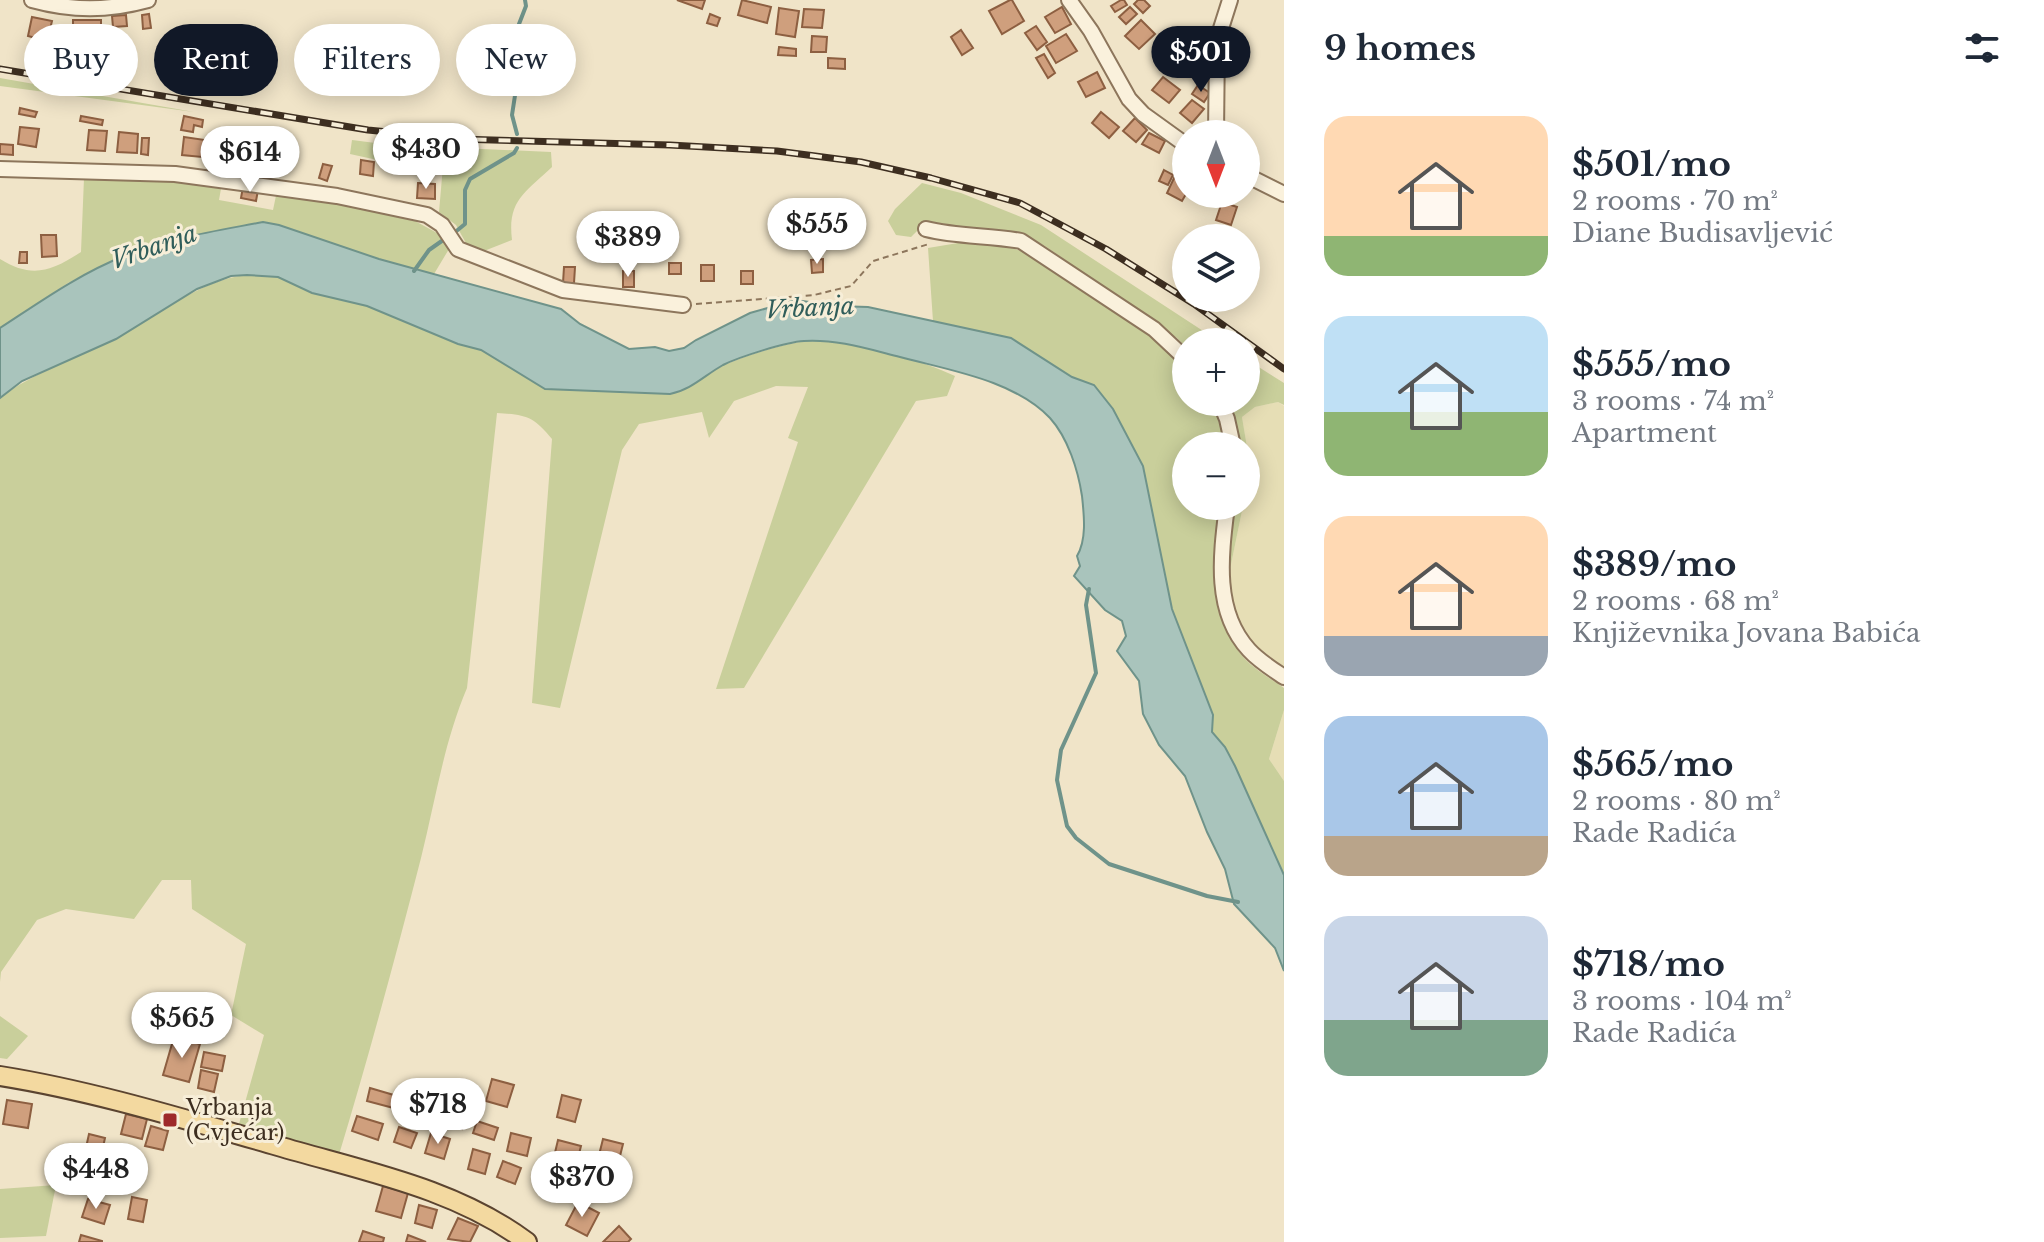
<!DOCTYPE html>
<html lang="en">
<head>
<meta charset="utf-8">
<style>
	:root { --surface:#fff; --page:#f6f6f7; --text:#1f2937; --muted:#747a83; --accent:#111827 }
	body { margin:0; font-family:"Libre Baskerville",serif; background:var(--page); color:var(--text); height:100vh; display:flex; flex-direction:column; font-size:30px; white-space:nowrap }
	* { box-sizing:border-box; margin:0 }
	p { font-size:26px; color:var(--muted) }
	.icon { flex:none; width:44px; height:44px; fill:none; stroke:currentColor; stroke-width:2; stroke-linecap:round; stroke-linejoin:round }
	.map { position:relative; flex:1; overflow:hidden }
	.sheet { display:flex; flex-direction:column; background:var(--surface); width:760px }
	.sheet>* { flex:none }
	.top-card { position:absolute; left:24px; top:24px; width:760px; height:72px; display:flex; gap:16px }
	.needle { width:52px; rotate:180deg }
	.tools { position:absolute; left:1172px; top:120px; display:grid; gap:16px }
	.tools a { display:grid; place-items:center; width:88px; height:88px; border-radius:50%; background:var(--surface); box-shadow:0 4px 20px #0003; font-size:40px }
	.price { position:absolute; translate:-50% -68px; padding:0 18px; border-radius:28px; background:#fff; color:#222; font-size:26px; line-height:52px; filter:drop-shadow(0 2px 4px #0008) }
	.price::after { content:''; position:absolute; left:50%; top:48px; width:24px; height:18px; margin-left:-12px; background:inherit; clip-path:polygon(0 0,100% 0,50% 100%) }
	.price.on { background:var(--accent); color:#fff }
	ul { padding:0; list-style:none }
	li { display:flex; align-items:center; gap:24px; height:200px; padding:0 40px }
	li span { display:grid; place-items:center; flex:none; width:224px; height:160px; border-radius:24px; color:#555 }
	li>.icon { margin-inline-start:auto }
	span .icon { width:96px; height:96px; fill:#fffc; stroke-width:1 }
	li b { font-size:34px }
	h2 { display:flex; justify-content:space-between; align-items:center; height:96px; padding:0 40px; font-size:34px }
	.chip { padding:0 28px; border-radius:36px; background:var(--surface); box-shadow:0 4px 20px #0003; font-size:28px; line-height:72px }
	.chip.on { background:var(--accent); color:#fff }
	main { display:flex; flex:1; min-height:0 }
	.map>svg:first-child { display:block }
	.farmland { fill:#e6deb5 }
	.green { fill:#c9cf9b }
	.water { fill:#a9c4bc; stroke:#6f938a; stroke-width:2 }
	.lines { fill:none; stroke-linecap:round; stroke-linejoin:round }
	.stream { stroke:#6f938a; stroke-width:4 }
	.building { fill:#cf9f7d; stroke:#8d5f41; stroke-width:2 }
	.minor-casing { stroke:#8d765c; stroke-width:18 }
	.major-casing { stroke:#5b4430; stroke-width:22 }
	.path { stroke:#8d765c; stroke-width:2; stroke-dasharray:6 4; stroke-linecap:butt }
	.minor { stroke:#faf1dc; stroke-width:14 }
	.major { stroke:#f3d9a0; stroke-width:18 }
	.rail-casing { stroke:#3d2e20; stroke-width:7 }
	.rail { stroke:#f7eed8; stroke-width:4; stroke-dasharray:12; stroke-linecap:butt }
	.poi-dot { fill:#9e2a2b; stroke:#f7eed8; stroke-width:3 }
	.labels { text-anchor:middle; stroke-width:6; stroke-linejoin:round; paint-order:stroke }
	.poi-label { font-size:22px; fill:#3d2e20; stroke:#f7eed8; text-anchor:start }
	.water-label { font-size:24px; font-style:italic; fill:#2f5d5a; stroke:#f7eed8 }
</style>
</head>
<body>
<main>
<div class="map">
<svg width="1284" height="1242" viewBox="0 0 1284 1242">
	<rect width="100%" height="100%" fill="#f0e4c8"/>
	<g class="farmland">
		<polygon points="1278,402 1284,406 1284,669 1250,642 1236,620 1228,579 1243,506 1246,506 1249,459 1242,417 1255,407"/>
		<polygon points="1284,710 1284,781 1269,759"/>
	</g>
	<g class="green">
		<polygon points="0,78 194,112 0,86"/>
		<path d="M352,140L391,145L551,152L552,167C526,192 507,200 512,240L484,251L467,245L456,225L439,212L443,166L382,161L350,154Z"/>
		<path d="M84,178L169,179L222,183L219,200L273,210L277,191L415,221L439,234L449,249L434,274L379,259L279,225L192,235L124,256L68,283L0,328V259C32,279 52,271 81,252Z"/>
		<polygon points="922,183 961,193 1041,225 1220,342 1186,342 1186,347 1177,338 1045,246 1023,235 924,224 911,237 896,235 888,221 895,209"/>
		<path d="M958,243L1006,246L1024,252L1154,336L1186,371V402H1214L1228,446H1186V506H1222C1216,557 1208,607 1240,653C1250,667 1270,678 1284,688V710L1269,759L1284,781V875L1225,747L1212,732L1213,715L1172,609L1143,466L1113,409L1094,385L1072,377L1011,338L933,321L928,248Z"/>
		<path d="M247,275L278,277L312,293L367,306L458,344L481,350L545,389L671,394C693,390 708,371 729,363C751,354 777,346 800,342C840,335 919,359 955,376L947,396L916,401L744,688L716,689L798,442L788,438L808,387L776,386L734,401L709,438L702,412L639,424L622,450L560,708L532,703L552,439C533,416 526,415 497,413L467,688C444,742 435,802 421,858C395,959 368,1059 338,1158L239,1124L264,1035L231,1015L246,944L192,909L191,880H162L134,919L66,909L37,920L1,972L0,982V398C34,372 76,359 115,339C158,317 197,280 247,275Z"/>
		<polygon points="1246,359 1284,383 1284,405 1278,402 1255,407 1242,417 1249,459 1246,492 1246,446 1238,446 1235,417 1227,402 1246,402"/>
		<polygon points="1234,506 1243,506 1228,579 1226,567"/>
		<polygon points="0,1016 28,1036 7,1059 0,1058"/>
		<polygon points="56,1185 46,1236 0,1238 0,1189"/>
	</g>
	<path class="water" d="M263,222L279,225L379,259L561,309L580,324L629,349L655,347L669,351L684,348L696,340L750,313L796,300L836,306L868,307L1011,338L1072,377L1094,385L1113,409L1143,466L1172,609L1213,715L1212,732L1225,747L1235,766L1284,875V971L1275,948L1234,904L1225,869L1207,832L1185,776L1159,745L1143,714L1139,681L1117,651L1126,636L1122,621L1105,610L1074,576L1080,566L1077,556C1087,539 1084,515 1082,496C1078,470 1068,438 1050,418C1014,380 948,370 900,357C868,349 837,339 804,341C786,342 739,357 723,365C705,375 691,390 670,394L545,389L481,350L458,344L367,306L312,293L278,277L247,275L231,276L197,289L116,339L22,381L0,398V328C40,302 79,274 124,256C168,238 216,231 263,222Z"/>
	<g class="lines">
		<g class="stream">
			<polyline points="517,134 512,115 516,89 506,67 508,57 521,40 519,24 526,6 525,0"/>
			<polyline points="454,233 465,224 465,190 470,179 514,153 517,148"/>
			<polyline points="414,271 429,250 446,238"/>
			<polyline points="1089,589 1086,605 1096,673 1061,750 1057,780 1067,826 1076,838 1109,864 1207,896 1238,902"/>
		</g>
	</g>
	<g class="building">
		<polygon points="677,0 705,0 702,9"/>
		<polygon points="742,0 771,7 767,23 738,15"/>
		<polygon points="1010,0 1012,0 1024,21 1002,34 989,11"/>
		<polygon points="1121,0 1124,0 1127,5 1115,12 1111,6"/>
		<polygon points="1138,0 1144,0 1150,6 1143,13 1134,4"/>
		<polygon points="1062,7 1071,24 1055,33 1045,17"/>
		<polygon points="1130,7 1137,14 1126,24 1119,17"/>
		<polygon points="779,8 799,11 795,37 776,34"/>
		<polygon points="804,9 824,10 822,28 802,27"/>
		<polygon points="149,14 151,28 143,29 142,15"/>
		<polygon points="710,14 720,18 717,26 707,23"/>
		<polygon points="126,15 127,26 113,27 112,16"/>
		<polygon points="32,17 52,21 47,41 28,36"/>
		<rect x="73" y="20" width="28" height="17"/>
		<polygon points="1141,20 1155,34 1139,49 1125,36"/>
		<polygon points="1036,26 1047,42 1037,50 1025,33"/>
		<polygon points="961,30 973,48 962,55 951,37"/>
		<polygon points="1066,34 1077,51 1056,63 1046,46"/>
		<polygon points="812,36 827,37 826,52 811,52"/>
		<polygon points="779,47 796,49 796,56 778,55"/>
		<polygon points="1044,54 1055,73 1048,78 1036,58"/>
		<polygon points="828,58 845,59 845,69 828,68"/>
		<polygon points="1097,72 1105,88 1086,97 1078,82"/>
		<polygon points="1163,77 1180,90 1169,103 1152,90"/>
		<polygon points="1198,85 1210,93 1204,102 1192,94"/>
		<polygon points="1192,100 1204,109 1192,123 1180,113"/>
		<polygon points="20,108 37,112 35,117 19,114"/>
		<polygon points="1101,112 1119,127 1109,138 1092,123"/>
		<polygon points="81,116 103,120 102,125 80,121"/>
		<polygon points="184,116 203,120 202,127 194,125 193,132 181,130"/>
		<polygon points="1135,118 1147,130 1136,142 1123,131"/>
		<polygon points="20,127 39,129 36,147 18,144"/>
		<polygon points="89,130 107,131 105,151 87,150"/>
		<polygon points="119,132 138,134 137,153 117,152"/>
		<polygon points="1149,133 1165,141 1159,153 1142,144"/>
		<polygon points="184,137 205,140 202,157 182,155"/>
		<polygon points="142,138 149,138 148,155 141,154"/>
		<polygon points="0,144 13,145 13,155 0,154"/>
		<polygon points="246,146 261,151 256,164 241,159"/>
		<polygon points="211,152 222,155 220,166 208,163"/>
		<polygon points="361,160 374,162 373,176 360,174"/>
		<polygon points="323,164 332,166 327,181 319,178"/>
		<polygon points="1164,170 1173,175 1168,185 1159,181"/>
		<polygon points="1175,176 1186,182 1186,194 1182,201 1167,193"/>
		<polygon points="418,183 435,184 435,199 417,198"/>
		<polygon points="243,187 258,190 256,201 241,198"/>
		<polygon points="1222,202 1237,207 1231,225 1216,220"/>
		<polygon points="41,235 56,235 57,256 42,257"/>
		<polygon points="20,252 27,252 27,263 19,263"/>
		<polygon points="823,259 823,272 812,273 811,260"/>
		<rect x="669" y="263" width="12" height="11"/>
		<rect x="701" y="265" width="13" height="16"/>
		<polygon points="564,267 575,267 574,283 563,283"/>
		<rect x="623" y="271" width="11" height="16"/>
		<rect x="741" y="271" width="12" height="13"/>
		<polygon points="170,1003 199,1010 194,1031 165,1024"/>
		<polygon points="174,1037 200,1044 189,1082 163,1075"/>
		<polygon points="204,1052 225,1056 222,1071 201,1067"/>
		<polygon points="201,1070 218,1074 214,1092 198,1088"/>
		<polygon points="492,1079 514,1085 507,1107 486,1101"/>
		<polygon points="370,1088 404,1098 401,1110 367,1101"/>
		<polygon points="562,1095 581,1100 575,1122 557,1117"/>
		<polygon points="408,1098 430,1105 426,1118 404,1111"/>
		<polygon points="7,1100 32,1104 28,1128 3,1124"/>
		<polygon points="437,1107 466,1114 462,1129 433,1121"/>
		<polygon points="126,1114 147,1119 142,1139 121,1134"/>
		<polygon points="357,1116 383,1124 378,1140 352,1131"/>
		<polygon points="477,1121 498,1128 494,1140 473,1133"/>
		<polygon points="151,1126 168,1131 163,1150 145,1146"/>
		<polygon points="399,1127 417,1133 411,1148 394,1142"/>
		<polygon points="431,1133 450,1139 444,1159 425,1153"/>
		<polygon points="511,1133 531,1138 527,1156 507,1151"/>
		<polygon points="89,1134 105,1138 101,1156 85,1152"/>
		<polygon points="603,1139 623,1144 618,1164 598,1159"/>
		<polygon points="558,1140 581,1146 576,1166 553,1161"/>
		<polygon points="473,1149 490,1154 485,1174 468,1169"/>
		<polygon points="503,1161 521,1168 515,1184 497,1177"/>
		<polygon points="595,1168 613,1172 609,1189 591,1185"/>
		<polygon points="547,1174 567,1179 561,1198 542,1193"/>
		<polygon points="383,1186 408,1193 401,1218 376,1211"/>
		<polygon points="132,1197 147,1200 143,1222 128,1219"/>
		<polygon points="88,1199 110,1205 104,1224 82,1217"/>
		<polygon points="578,1202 599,1213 587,1236 566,1225"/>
		<polygon points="419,1205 437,1210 432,1228 415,1223"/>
		<polygon points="458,1218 478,1226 470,1242 448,1239"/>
		<polygon points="619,1226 631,1239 628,1242 603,1242"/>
		<polygon points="363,1231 384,1238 383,1242 359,1242"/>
		<polygon points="81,1235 102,1241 102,1242 79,1242"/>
		<polygon points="408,1235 426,1242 406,1242"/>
	</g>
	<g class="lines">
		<g class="minor-casing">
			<g id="minor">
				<path d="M32,0C72,11 108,11 148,0"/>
				<polyline points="1069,0 1091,31 1129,99 1143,114 1186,145"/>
				<polyline points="1216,134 1217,41 1230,0"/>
				<polyline points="0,169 175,174 337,196 427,215 442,225 458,249 563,290 683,305"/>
				<polyline points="1246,175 1284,194"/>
				<path d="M926,229C958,237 989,235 1021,241L1154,329L1186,359"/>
				<polyline points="1220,402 1227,419 1233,446"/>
				<path d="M1227,506C1221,554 1213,611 1249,650C1259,661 1272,669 1284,677"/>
			</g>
		</g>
		<g class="major-casing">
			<path id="major" d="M0,1076C94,1091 187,1120 278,1146C363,1171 455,1188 527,1242"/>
		</g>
		<polyline class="path" points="696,304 814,295 851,286 873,261 929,244"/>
		<use href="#minor" class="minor"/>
		<use href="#major" class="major"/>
		<g class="rail-casing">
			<polyline id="rail" points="0,69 368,130 457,139 670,145 777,151 861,162 931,178 1020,203 1106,249 1194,304 1284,369"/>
		</g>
		<use href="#rail" class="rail"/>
	</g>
	<rect class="poi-dot" x="162" y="1112" width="16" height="16" rx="4"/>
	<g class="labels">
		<g class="poi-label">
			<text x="186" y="1115">Vrbanja<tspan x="186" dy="25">(Cvjećar)</tspan></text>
		</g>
		<g class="water-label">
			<text transform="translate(154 247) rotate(-19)" y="8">Vrbanja</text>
			<text transform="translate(810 308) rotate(-3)" y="8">Vrbanja</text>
		</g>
	</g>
</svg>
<div class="tools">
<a><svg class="needle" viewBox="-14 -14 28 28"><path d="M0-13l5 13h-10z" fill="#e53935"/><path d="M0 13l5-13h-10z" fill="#747a83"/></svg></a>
<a><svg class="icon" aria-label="layers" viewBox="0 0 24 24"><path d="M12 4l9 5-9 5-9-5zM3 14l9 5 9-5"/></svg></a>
<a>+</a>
<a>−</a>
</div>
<b class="price on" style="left:1201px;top:94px">$501</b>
<b class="price" style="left:426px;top:191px">$430</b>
<b class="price" style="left:250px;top:194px">$614</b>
<b class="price" style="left:817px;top:266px">$555</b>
<b class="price" style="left:628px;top:279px">$389</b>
<b class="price" style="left:182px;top:1060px">$565</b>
<b class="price" style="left:438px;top:1146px">$718</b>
<b class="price" style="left:96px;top:1211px">$448</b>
<b class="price" style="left:582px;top:1219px">$370</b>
<div class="top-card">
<a class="chip">Buy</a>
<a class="chip on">Rent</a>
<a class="chip">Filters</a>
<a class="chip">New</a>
</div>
</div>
<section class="sheet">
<h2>9 homes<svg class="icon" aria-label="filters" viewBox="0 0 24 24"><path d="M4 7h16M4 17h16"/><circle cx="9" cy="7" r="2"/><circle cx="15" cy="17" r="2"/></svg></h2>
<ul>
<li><span style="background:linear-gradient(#ffd9b3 75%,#8fb573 0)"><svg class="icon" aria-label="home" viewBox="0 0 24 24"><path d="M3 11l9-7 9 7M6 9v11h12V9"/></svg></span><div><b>$501/mo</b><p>2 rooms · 70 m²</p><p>Diane Budisavljević</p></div></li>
<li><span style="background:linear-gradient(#bfe0f5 60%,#8fb573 0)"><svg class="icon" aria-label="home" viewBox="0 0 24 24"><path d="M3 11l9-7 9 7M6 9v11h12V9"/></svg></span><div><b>$555/mo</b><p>3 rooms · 74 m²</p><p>Apartment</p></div></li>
<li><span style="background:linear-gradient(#ffd9b3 75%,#9aa5b1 0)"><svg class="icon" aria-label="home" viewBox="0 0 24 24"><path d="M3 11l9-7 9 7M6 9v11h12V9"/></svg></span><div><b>$389/mo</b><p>2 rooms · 68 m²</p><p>Književnika Jovana Babića</p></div></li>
<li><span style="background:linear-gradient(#a9c7e8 75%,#b9a48a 0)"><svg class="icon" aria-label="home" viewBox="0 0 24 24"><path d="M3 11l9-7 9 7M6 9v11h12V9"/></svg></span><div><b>$565/mo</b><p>2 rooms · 80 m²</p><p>Rade Radića</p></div></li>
<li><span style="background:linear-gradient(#c9d6e8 65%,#7fa58c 0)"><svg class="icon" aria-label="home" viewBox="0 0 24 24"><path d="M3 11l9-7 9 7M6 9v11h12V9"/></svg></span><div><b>$718/mo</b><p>3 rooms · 104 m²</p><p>Rade Radića</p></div></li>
</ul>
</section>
</main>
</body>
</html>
